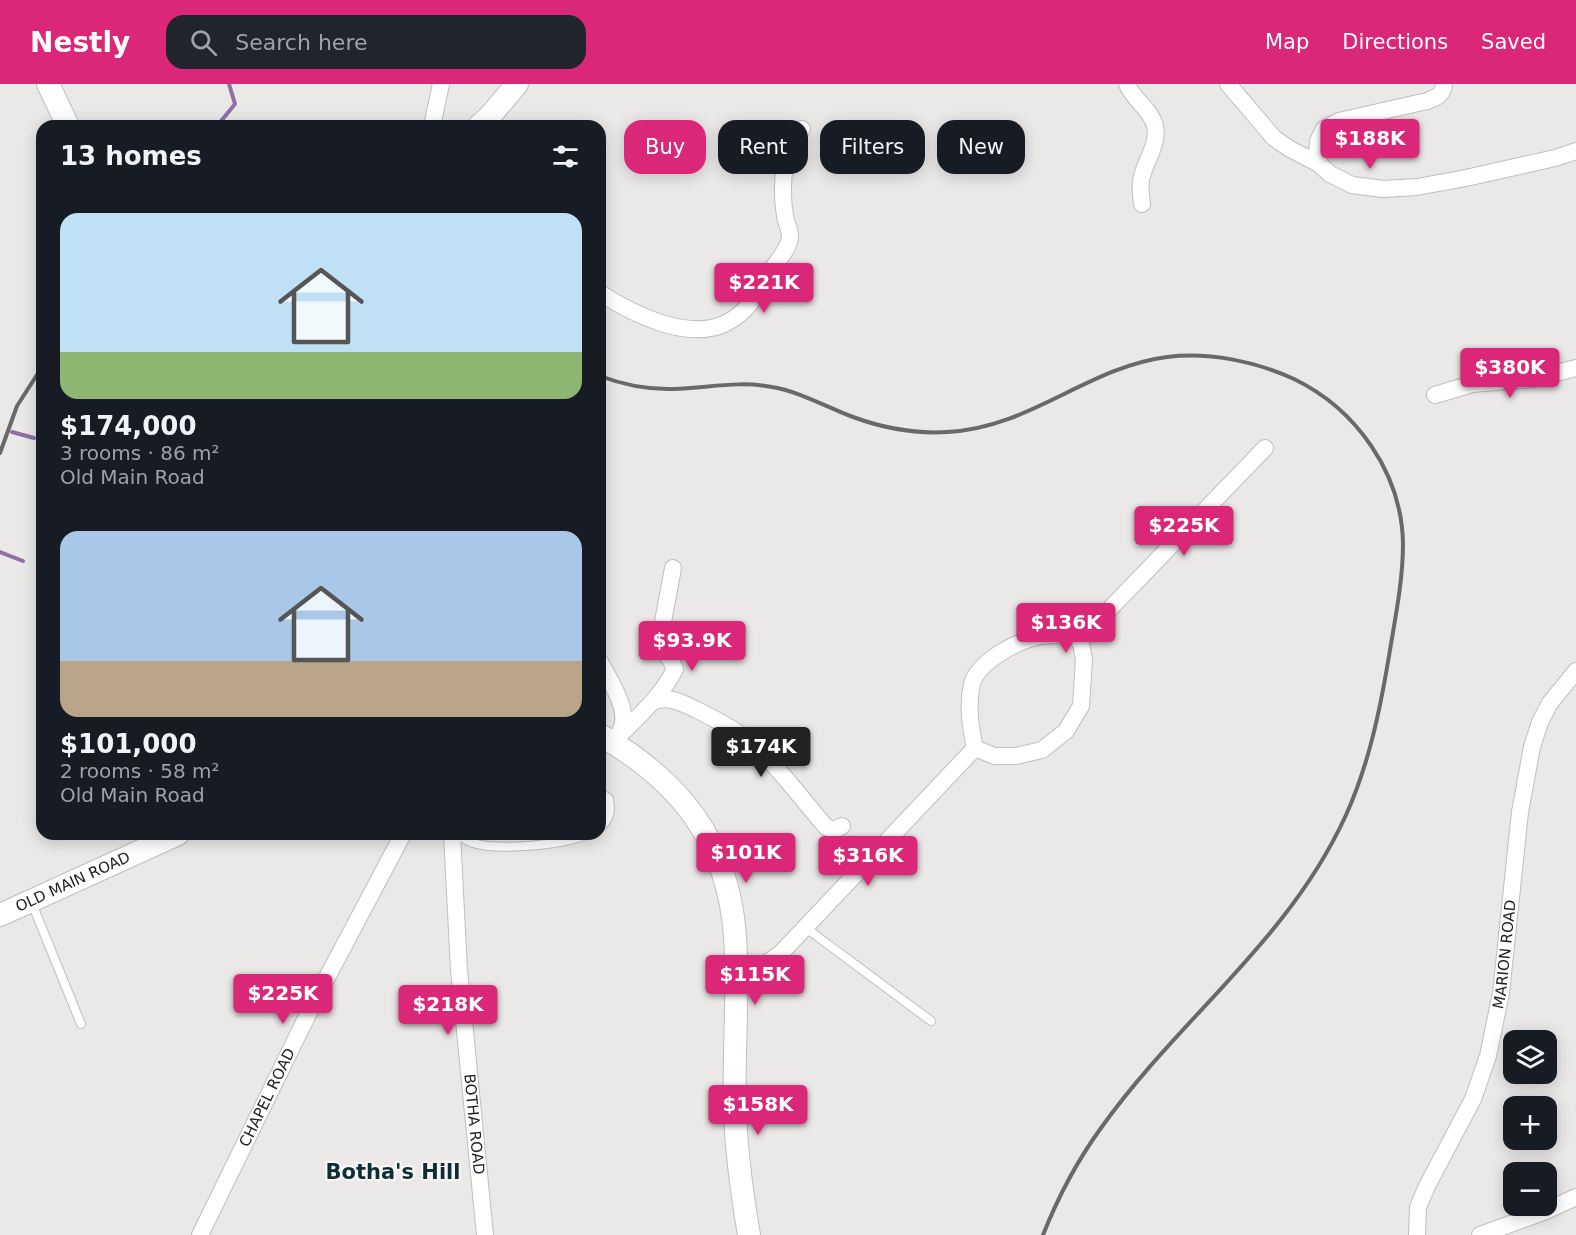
<!DOCTYPE html>
<html lang="en">
<head>
<meta charset="utf-8">
<style>
	:root { --surface:#171b24; --page:#20242c; --text:#f1f3f6; --muted:#9ea1a6; --accent:#db2777 }
	body { margin:0; font-family:"DejaVu Sans",sans-serif; background:var(--page); color:var(--text); height:100vh; display:flex; flex-direction:column; font-size:22px; white-space:nowrap }
	* { box-sizing:border-box; margin:0 }
	p { font-size:20px; color:var(--muted) }
	.icon { flex:none; width:33px; height:33px; fill:none; stroke:currentColor; stroke-width:2; stroke-linecap:round; stroke-linejoin:round }
	.map { position:relative; flex:1; overflow:hidden }
	.details { position:absolute; left:36px; top:36px; width:570px; height:720px; display:flex; flex-direction:column; background:var(--surface); border-radius:18px; box-shadow:0 3px 15px #0003 }
	.details>* { flex:none }
	.top-card { position:absolute; left:624px; top:36px; width:570px; height:54px; display:flex; gap:12px }
	.controls { position:absolute; left:1503px; top:946px; display:grid; gap:12px }
	.controls a { display:grid; place-items:center; width:54px; height:54px; border-radius:12px; background:var(--surface); box-shadow:0 3px 15px #0003; font-size:30px }
	.price { position:absolute; translate:-50% -51px; padding:0 14px; border-radius:6px; background:var(--accent); color:#fff; font-size:20px; line-height:39px; filter:drop-shadow(0 2px 3px #0008) }
	.price::after { content:''; position:absolute; left:50%; top:36px; width:18px; height:14px; margin-left:-9px; background:inherit; clip-path:polygon(0 0,100% 0,50% 100%) }
	.price.selected { background:#222; color:#fff }
	ul { padding:0; list-style:none }
	li { display:grid; align-content:center; gap:12px; height:318px; padding:0 24px }
	li span { display:grid; place-items:center; height:186px; border-radius:18px; color:#555 }
	li>.icon { margin-inline-start:auto }
	span .icon { width:108px; height:108px; fill:#fffc; stroke-width:1 }
	li b { font-size:26px }
	h2 { display:flex; justify-content:space-between; align-items:center; height:72px; padding:0 24px; font-size:26px }
	.pill { padding:0 21px; border-radius:18px; background:var(--surface); box-shadow:0 3px 15px #0003; font-size:21px; line-height:54px }
	.pill.selected { background:var(--accent); color:#fff }
	header { display:flex; align-items:center; gap:36px; box-sizing:border-box; height:84px; padding:0 30px; background:var(--accent); color:#fff }
	header strong { font-size:28px }
	nav { display:flex; gap:33px; margin-inline-start:auto; font-size:21px }
	.search { width:420px; height:54px; background:var(--page); display:flex; align-items:center; gap:15px; box-sizing:border-box; padding:0 21px; border-radius:18px; color:var(--muted); font-size:22px }
	.map>svg:first-child { display:block }
	.lines { fill:none; stroke-linecap:round; stroke-linejoin:round }
	.stream { stroke:#9170a5; stroke-width:4 }
	.lane-casing { stroke:#c1bebd; stroke-width:10 }
	.street-casing { stroke:#c1bebd; stroke-width:18 }
	.secondary-casing { stroke:#c1bebd; stroke-width:24 }
	.lane { stroke:#fff; stroke-width:8 }
	.street { stroke:#fff; stroke-width:16 }
	.secondary { stroke:#fff; stroke-width:22 }
	.rail { stroke:#6a6868; stroke-width:4 }
	.labels { text-anchor:middle; stroke-width:4.5; stroke-linejoin:round; paint-order:stroke }
	.street-label { font-size:15px; fill:#222121; stroke:#f9f5f5 }
	.district-label { font-size:21px; font-weight:bold; fill:#0d2e35; stroke:#f9f5f5 }
</style>
</head>
<body>
<header>
<strong>Nestly</strong>
<div class="search"><svg class="icon" aria-label="search" viewBox="0 0 24 24"><circle cx="10" cy="10" r="6"/><path d="M15 15l6 6"/></svg>Search here</div>
<nav><a>Map</a><a>Directions</a><a>Saved</a></nav>
</header>
<div class="map">
<svg width="1576" height="1151" viewBox="0 0 1576 1151">
	<rect width="100%" height="100%" fill="#ebe8e8"/>
	<g class="lines">
		<g class="stream">
			<polyline points="217,42 235,20 229,0"/>
			<polyline points="12,348 34,354"/>
			<polyline points="0,468 23,477"/>
		</g>
		<g class="lane-casing">
			<g id="lane">
				<path d="M600,708L609,715C611,728 610,735 600,744"/>
				<path d="M456,750C462,753 467,757 473,759C498,767 564,761 588,750"/>
				<polyline points="31,817 81,940"/>
				<polyline points="806,844 931,937"/>
			</g>
		</g>
		<g class="street-casing">
			<g id="street">
				<path d="M1127,0C1133,16 1151,25 1155,42C1159,59 1146,76 1142,92C1139,101 1141,110 1142,120"/>
				<polyline points="1228,0 1274,54 1290,65 1319,80"/>
				<path d="M1444,0C1443,11 1437,13 1427,17L1339,37L1324,45L1318,57L1317,69L1319,80L1330,90L1352,101L1383,105L1417,103L1466,94L1555,74L1576,67"/>
				<polyline points="432,42 441,0"/>
				<path d="M600,209C633,230 690,259 728,238C749,227 758,208 769,190C775,179 788,167 790,154C791,146 786,140 785,132C782,115 782,90 787,73C789,62 796,53 802,45"/>
				<polyline points="1435,311 1472,300 1533,295 1576,284"/>
				<path d="M1065,551L1076,553L1081,560L1084,575L1081,622L1066,647L1042,666L1016,672H994L975,664C970,643 967,622 972,600C978,577 1019,556 1041,552C1049,551 1057,551 1065,551Z"/>
				<polyline points="1079,557 1265,364"/>
				<path d="M600,578C610,597 635,632 617,652"/>
				<path d="M654,617C671,612 682,619 697,626C713,634 731,643 745,654C776,679 800,713 826,743L834,746L842,742"/>
				<path d="M613,658C635,635 661,614 675,585C670,570 662,571 660,554L673,484"/>
				<path id="s1" d="M452,750L459,886L485,1151"/>
				<path d="M735,888C754,889 766,880 781,869L975,664"/>
				<path id="s2" d="M200,1151L313,920L403,750"/>
				<path id="s3" d="M1417,1151L1418,1123L1427,1102L1473,1015L1488,972L1501,909L1520,728L1532,663L1540,638L1550,619L1576,587"/>
				<polyline points="1480,1151 1546,1127 1576,1113"/>
			</g>
		</g>
		<g class="secondary-casing">
			<g id="secondary">
				<polyline points="48,0 68,42"/>
				<polyline points="479,42 490,32 517,0"/>
				<path d="M600,651C680,697 728,757 735,852C739,910 733,968 735,1025C736,1066 742,1110 749,1151"/>
				<path id="s4" d="M0,831L178,750"/>
			</g>
		</g>
		<use href="#lane" class="lane"/>
		<use href="#street" class="street"/>
		<use href="#secondary" class="secondary"/>
		<g class="rail">
			<path d="M600,292C621,300 645,305 668,305C703,305 737,296 772,303C801,308 826,323 853,333C883,344 915,350 947,348C1028,345 1088,283 1167,273C1209,268 1255,277 1294,295C1356,325 1402,389 1403,460C1403,497 1395,535 1389,572C1380,626 1369,680 1346,731C1288,858 1179,934 1101,1044C1077,1077 1058,1113 1043,1151"/>
			<polyline points="0,369 17,322 42,283"/>
		</g>
	</g>
	<g class="labels">
		<g class="street-label">
			<text dy="5" stroke="none"><textPath href="#s4" startOffset="80">OLD MAIN ROAD</textPath></text>
			<text dy="5" stroke="none"><textPath href="#s3" startOffset="298">MARION ROAD</textPath></text>
			<text dy="5" stroke="none"><textPath href="#s2" startOffset="153">CHAPEL ROAD</textPath></text>
			<text dy="5" stroke="none"><textPath href="#s1" startOffset="291">BOTHA ROAD</textPath></text>
		</g>
		<g class="district-label">
			<text x="393" y="1095">Botha's Hill</text>
		</g>
	</g>
</svg>
<div class="controls">
<a><svg class="icon" aria-label="layers" viewBox="0 0 24 24"><path d="M12 4l9 5-9 5-9-5zM3 14l9 5 9-5"/></svg></a>
<a>+</a>
<a>−</a>
</div>
<b class="price" style="left:1370px;top:86px">$188K</b>
<b class="price" style="left:764px;top:230px">$221K</b>
<b class="price" style="left:1510px;top:315px">$380K</b>
<b class="price" style="left:1184px;top:473px">$225K</b>
<b class="price" style="left:1066px;top:570px">$136K</b>
<b class="price" style="left:692px;top:588px">$93.9K</b>
<b class="price selected" style="left:761px;top:694px">$174K</b>
<b class="price" style="left:746px;top:800px">$101K</b>
<b class="price" style="left:868px;top:803px">$316K</b>
<b class="price" style="left:755px;top:922px">$115K</b>
<b class="price" style="left:283px;top:941px">$225K</b>
<b class="price" style="left:448px;top:952px">$218K</b>
<b class="price" style="left:758px;top:1052px">$158K</b>
<div class="top-card">
<a class="pill selected">Buy</a>
<a class="pill">Rent</a>
<a class="pill">Filters</a>
<a class="pill">New</a>
</div>
<section class="details">
<h2>13 homes<svg class="icon" aria-label="filters" viewBox="0 0 24 24"><path d="M4 7h16M4 17h16"/><circle cx="9" cy="7" r="2"/><circle cx="15" cy="17" r="2"/></svg></h2>
<ul>
<li><span style="background:linear-gradient(#bfe0f5 75%,#8fb573 0)"><svg class="icon" aria-label="home" viewBox="0 0 24 24"><path d="M3 11l9-7 9 7M6 9v11h12V9"/></svg></span><div><b>$174,000</b><p>3 rooms · 86 m²</p><p>Old Main Road</p></div></li>
<li><span style="background:linear-gradient(#a9c7e8 70%,#b9a48a 0)"><svg class="icon" aria-label="home" viewBox="0 0 24 24"><path d="M3 11l9-7 9 7M6 9v11h12V9"/></svg></span><div><b>$101,000</b><p>2 rooms · 58 m²</p><p>Old Main Road</p></div></li>
</ul>
</section>
</div>
</body>
</html>
